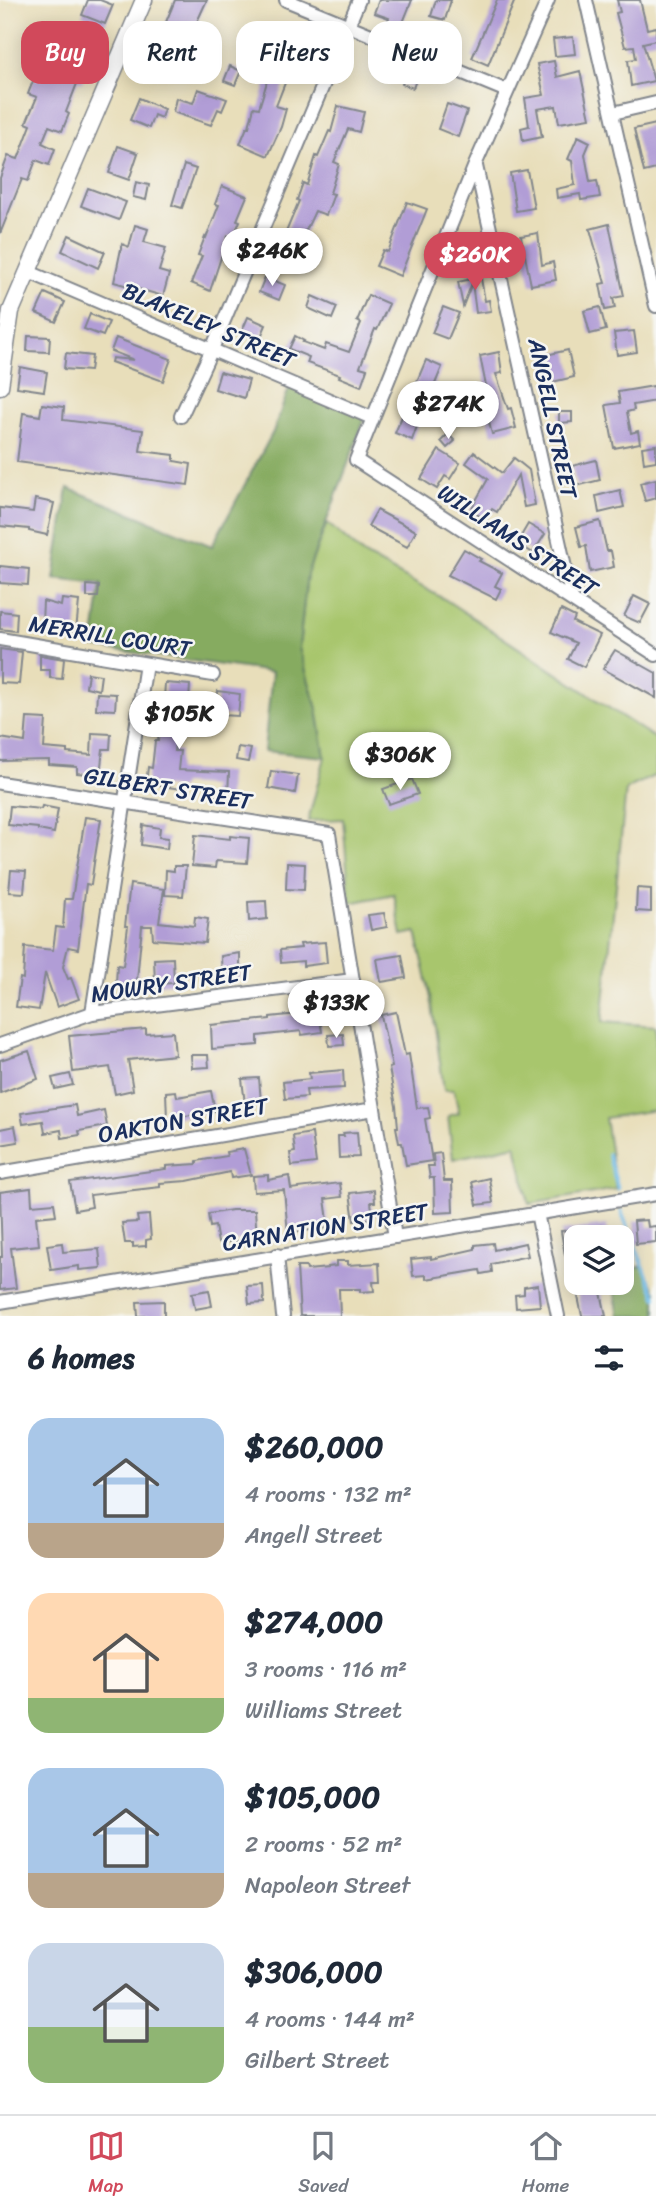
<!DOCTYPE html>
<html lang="en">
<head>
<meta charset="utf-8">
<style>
	:root { --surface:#fff; --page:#f6f6f7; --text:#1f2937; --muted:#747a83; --line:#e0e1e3; --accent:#d1495b }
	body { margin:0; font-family:Sriracha,sans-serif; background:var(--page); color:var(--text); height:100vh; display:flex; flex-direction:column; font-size:26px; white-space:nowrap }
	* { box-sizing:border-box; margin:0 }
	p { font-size:23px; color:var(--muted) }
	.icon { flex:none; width:38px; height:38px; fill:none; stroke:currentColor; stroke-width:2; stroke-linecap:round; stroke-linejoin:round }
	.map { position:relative; height:1316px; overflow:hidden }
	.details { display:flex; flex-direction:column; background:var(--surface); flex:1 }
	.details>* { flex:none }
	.top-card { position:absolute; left:21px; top:21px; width:614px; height:63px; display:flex; gap:14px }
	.controls { position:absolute; left:564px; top:1225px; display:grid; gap:14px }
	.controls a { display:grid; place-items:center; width:70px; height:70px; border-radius:14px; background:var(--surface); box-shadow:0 4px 18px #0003; font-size:35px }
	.price { position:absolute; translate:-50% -60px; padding:0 16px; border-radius:24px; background:#fff; color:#222; font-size:23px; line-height:46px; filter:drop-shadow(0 2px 4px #0008) }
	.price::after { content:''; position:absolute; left:50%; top:42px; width:21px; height:16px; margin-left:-10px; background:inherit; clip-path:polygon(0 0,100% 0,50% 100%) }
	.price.selected { background:var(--accent); color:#fff }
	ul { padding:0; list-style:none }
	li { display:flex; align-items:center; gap:21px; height:175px; padding:0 28px }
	li span { display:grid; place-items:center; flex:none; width:196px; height:140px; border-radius:21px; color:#555 }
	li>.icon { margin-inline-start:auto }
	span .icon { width:84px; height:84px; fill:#fffc; stroke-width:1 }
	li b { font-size:30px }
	h2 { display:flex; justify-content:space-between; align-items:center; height:84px; padding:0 28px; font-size:30px }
	.chip { padding:0 24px; border-radius:21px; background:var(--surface); box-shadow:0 4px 18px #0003; font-size:24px; line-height:63px }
	.chip.selected { background:var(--accent); color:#fff }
	.tab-bar { display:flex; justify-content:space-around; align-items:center; height:98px; border-top:2px solid var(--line); background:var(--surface); font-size:19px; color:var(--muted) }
	.tab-bar a { display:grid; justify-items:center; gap:4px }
	.tab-bar .selected { color:var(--accent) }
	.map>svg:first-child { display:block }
	.green { fill:#a8c66d; stroke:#627a66; stroke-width:2 }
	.forest { fill:#86ab60; stroke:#506d5f; stroke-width:2 }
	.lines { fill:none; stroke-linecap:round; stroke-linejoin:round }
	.stream { stroke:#70bcea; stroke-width:3.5 }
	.building { fill:#b19dd6 }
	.minor-casing { stroke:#82868c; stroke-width:16 }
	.major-casing { stroke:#82868c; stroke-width:19 }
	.minor { stroke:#fff; stroke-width:12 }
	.major { stroke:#fff; stroke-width:16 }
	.labels { text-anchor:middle; stroke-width:5; stroke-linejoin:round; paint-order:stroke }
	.street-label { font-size:23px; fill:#1b2f5e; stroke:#f6f6f2 }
</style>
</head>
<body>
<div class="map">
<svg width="656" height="1316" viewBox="0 0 656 1316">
	<rect width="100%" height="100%" fill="#f6f6f2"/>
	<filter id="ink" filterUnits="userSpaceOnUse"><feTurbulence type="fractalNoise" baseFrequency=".0143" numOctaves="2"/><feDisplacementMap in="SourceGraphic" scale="14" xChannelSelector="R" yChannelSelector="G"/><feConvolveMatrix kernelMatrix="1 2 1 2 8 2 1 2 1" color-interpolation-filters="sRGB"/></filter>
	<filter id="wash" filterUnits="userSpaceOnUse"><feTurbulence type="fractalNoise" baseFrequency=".00686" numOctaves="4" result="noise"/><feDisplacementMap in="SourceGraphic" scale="28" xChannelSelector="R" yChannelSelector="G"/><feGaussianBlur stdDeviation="1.57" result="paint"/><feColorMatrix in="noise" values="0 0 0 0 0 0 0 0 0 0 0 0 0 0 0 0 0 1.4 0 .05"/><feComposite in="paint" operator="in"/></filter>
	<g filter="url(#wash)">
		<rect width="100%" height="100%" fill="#e8deba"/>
		<polygon class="green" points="327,523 364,555 446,600 656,739 656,775 626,789 602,1022 656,1026 656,1110 605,1118 616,1189 529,1204 516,1145 453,1159 448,1116 459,1113 454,1090 444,1090 431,998 416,932 402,935 394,894 350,903 343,819 308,821 325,757 317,709 299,648 307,574"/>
		<g class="forest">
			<polygon points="291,383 365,418 307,574 299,648 317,709 325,757 264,751 272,672 93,647 101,584 54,579 68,488 212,546 273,432"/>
			<polygon points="643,1266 656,1292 656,1316 619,1316 613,1283 621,1283 621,1271"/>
		</g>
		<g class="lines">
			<g class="stream">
				<polyline points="608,1154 618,1189"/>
				<polyline points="621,1211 656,1297"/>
			</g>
		</g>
		<g id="blocks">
			<g class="building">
				<polygon points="88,0 100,0 113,5 105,24 82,15"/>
				<polygon points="175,0 207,0 196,24 193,23 182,48 190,51 181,74 154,64 170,24 166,22"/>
				<polygon points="379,0 412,0 400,30 386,25 389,18 374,13"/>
				<polygon points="436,0 451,0 445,20 431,16"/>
				<polygon points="497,0 515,0 488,65 472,58"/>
				<polygon points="617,0 640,0 647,29 656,27 656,40 643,43 654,81 631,86 628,60 636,59 634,46 625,47 616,13 620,12"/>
				<polygon points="573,37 575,54 555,56 553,39"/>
				<polygon points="258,48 272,52 267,66 254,62"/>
				<polygon points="53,49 74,57 73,62 88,68 82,83 78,81 66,112 69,114 62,131 49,126 42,143 55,149 49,165 36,160 28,181 22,179 0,234 0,178 8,156 18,159 31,125 26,123 37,97 28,94 35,76 43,79"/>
				<polygon points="554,61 557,77 580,71 590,118 559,123 556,106 537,109 542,137 523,141 521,128 529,126 525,98 544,95 537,64"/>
				<polygon points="269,62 290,70 276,106 286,109 281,127 268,156 240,144 247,127 249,127 254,107 259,108 266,85 267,79 263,77"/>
				<polygon points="230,66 241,71 235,85 224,81"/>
				<polygon points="407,71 418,75 413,88 402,84"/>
				<polygon points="198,89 227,99 222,111 218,109 211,125 173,112 176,98 193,103"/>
				<polygon points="139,98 164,109 161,118 154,115 149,128 130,120"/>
				<polygon points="447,104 467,111 458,137 438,129"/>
				<polygon points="338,106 364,112 359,132 348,129 334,162 339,164 330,193 334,194 326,215 315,211 300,243 304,245 297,261 274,251 281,235 284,237 299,201 297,200 303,183 307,185 316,156 318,157 329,131 331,132"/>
				<polygon points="656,124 656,169 644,172 634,129"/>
				<polygon points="578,136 590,142 585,154 590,182 597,181 600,197 581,200 580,194 557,198 556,189 575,185 572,161 568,159"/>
				<polygon points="118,146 138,153 129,180 109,173"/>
				<polygon points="184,165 196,169 182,208 172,205"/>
				<polygon points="527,170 534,208 516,211 510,173"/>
				<polygon points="136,182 149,185 146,200 133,197"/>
				<polygon points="222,186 247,196 237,220 240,221 233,238 228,236 210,291 191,283 202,256 198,255 205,237 206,238 219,205 215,204"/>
				<polygon points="88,188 126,202 119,220 81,206"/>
				<polygon points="407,202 427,209 400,276 376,266 383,250 388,252"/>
				<polygon points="609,224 624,296 613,298 615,308 605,310 600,284 605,283 590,229"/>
				<polygon points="135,225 148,229 144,242 166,248 159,271 169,274 163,296 114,282 122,244 129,247"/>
				<polygon points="538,233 542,265 553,262 556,280 531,285 521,236"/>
				<polygon points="69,235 105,252 98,268 62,251"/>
				<polygon points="479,267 485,301 489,300 491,311 476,313 472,283 463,306 458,282 472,279 471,269"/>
				<polygon points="265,277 285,285 279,300 259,292"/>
				<polygon points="45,293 65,302 56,322 36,313"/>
				<polygon points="368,295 389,304 377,330 375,329 360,367 367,369 361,386 339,377 340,375 307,363 309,357 289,349 295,336 304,341 303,342 324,350 326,344 349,352 361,323 357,321"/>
				<polygon points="312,296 337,307 332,319 308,308"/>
				<polygon points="443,307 459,313 448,339 432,333"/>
				<polygon points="600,307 606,330 590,334 584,311"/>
				<polygon points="90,314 109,322 103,336 84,329"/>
				<polygon points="248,317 266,325 260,339 242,331"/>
				<polygon points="634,331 637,352 617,355 614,333"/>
				<polygon points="28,336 50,337 49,352 27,351"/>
				<polygon points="116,338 171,359 163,381 111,362 112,358 134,360 111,351"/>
				<polygon points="568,350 574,377 552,382 546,355"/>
				<polygon points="499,352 502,373 496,374 508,409 511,408 516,428 492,434 485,407 481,408 475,390 486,386 480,356"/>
				<polygon points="66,353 92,356 90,371 64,369"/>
				<polygon points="426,360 442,367 425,408 429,409 425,419 420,418 412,440 395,433"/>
				<polygon points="20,367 47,372 44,391 17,387"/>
				<polygon points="220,372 249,380 244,398 215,389"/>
				<polygon points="654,386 656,401 633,405 634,410 627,412 631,433 638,431 640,443 614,448 606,405 620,403 618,392"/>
				<polygon points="42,404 64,407 63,420 143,430 140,451 174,455 174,461 191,464 188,485 17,462 23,413 40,416"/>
				<polygon points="559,412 572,412 572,422 559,423"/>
				<polygon points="448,434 455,441 447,448 441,441"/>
				<polygon points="656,445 656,461 644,463 642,447"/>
				<polygon points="439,450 460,463 450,479 445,476 437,489 421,479"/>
				<polygon points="474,452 502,473 514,458 529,470 535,505 524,507 518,475 497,512 492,509 486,519 470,511 488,479 466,463"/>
				<polygon points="596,460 600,480 576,486 572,466"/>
				<polygon points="656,479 656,498 645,501 640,483"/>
				<polygon points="620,490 624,507 599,513 596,496"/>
				<polygon points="35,499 54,503 47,535 29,531 29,529 0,526 0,508 33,512"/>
				<polygon points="377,510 416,531 407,547 368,526"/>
				<polygon points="600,521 607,551 611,551 614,567 590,572 586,546 581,547 576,527"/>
				<polygon points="528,524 545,534 533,553 517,543"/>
				<polygon points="464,549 481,559 479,561 502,573 495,586 501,589 496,599 448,575"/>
				<polygon points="0,566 29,569 28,585 0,583"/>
				<polygon points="87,585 99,586 98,597 87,597"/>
				<polygon points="634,596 650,604 640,623 624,616"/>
				<polygon points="62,599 79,601 76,631 59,629 59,627 42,623 43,601 61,606"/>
				<polygon points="561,610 575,617 573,622 600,635 584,667 568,659 576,643 551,632"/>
				<polygon points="0,611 17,613 16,631 0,629"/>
				<polygon points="0,649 22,652 19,684 0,683"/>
				<polygon points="615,650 656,673 656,698 603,669"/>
				<polygon points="40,655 64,659 62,679 50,678 50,670 40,670"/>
				<polygon points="88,673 101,675 99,690 86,687"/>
				<polygon points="165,683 190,685 189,701 181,700 174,751 180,751 178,770 229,772 228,797 211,796 212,786 182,784 181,789 146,784 148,767 152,768 155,741 158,741 161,715 163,715"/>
				<polygon points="218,691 240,694 238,716 222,715 223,711 216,710"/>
				<polygon points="97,693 116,694 115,710 96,709"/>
				<polygon points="27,718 46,719 44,748 67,750 67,753 91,755 92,733 111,734 110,749 103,749 100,775 77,773 77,767 49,765 49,760 0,761 0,738 25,742"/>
				<polygon points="238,747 251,749 248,762 236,760"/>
				<polygon points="271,771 298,775 295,793 268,788"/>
				<polygon points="412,779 418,794 389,804 383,789"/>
				<polygon points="10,806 41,809 42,806 58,809 54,833 38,830 38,828 8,825"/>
				<polygon points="85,817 101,819 94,863 91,885 86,884 78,949 68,947 63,967 68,979 71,978 79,999 57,1007 45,973 39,1010 16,1007 20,978 23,979 25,947 53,950 56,927 63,928 65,899 72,899"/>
				<polygon points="143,825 160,828 159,837 168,838 167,849 141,845"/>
				<polygon points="195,835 230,839 230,836 249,838 247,863 216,861 215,868 192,866"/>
				<polygon points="287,863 305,864 304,890 286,889"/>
				<polygon points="174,866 186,866 183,896 165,895 166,870 174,871"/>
				<polygon points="11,870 26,871 24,893 9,892"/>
				<polygon points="130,884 164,889 159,922 194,926 195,917 208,919 205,943 153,939 152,926 142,926 136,991 125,990 126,984 116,984 117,965 123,966 128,926 125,926"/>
				<polygon points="637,888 651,889 651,912 636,911"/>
				<polygon points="266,901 267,919 249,921 248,902"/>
				<polygon points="384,913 387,927 371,930 368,915"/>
				<polygon points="325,942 327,963 303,966 303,961 281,963 280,950 301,948 300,944"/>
				<polygon points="240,953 240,979 222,979 221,956"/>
				<polygon points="402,955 406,978 381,982 377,959"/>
				<polygon points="173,958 174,983 155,984 154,959"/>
				<polygon points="318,1007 322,1032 302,1035 301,1031 258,1036 258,1045 212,1049 211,1025 270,1019 270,1017 298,1014 298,1010"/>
				<polygon points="396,1012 405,1055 409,1054 417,1108 428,1107 430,1118 425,1119 432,1161 406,1165 402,1143 399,1143 396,1127 398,1127 396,1106 389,1068 392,1067 381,1015"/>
				<polygon points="146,1029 146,1034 173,1032 175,1055 128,1060 133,1090 115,1094 110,1067 73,1072 69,1036"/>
				<polygon points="343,1034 344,1045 329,1046 328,1035"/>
				<polygon points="29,1051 38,1079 0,1093 0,1060"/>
				<polygon points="191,1055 208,1055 209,1067 192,1068"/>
				<polygon points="343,1070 344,1088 306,1090 307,1097 285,1099 283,1082 310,1079 309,1073"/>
				<polygon points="70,1074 73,1085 55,1089 52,1078"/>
				<polygon points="259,1078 261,1102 245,1104 242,1079"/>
				<polygon points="176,1091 177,1097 211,1091 215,1111 167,1119 166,1092"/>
				<polygon points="75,1105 77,1116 104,1110 107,1126 79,1131 80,1135 62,1138 61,1130 45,1133 43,1121 23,1124 21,1113"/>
				<polygon points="15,1126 18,1142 0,1145 0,1129"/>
				<polygon points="357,1132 359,1157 339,1158 338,1136 344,1136 343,1133"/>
				<polygon points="312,1133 316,1163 292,1166 290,1153 295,1152 293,1136"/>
				<polygon points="244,1149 251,1175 231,1178 230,1172 187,1181 160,1183 160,1187 90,1195 92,1207 75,1210 70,1182 166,1169 166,1166 197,1164 197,1161 227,1156 226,1152"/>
				<polygon points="441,1153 444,1181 452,1181 453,1212 435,1213 434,1178 430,1178 428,1166 434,1166 433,1154"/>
				<polygon points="268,1175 268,1180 289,1176 291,1189 340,1183 342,1197 325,1199 329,1228 288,1233 284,1190 254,1192 253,1176"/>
				<polygon points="489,1178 493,1203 477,1205 472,1182"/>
				<polygon points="31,1188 32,1205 54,1203 56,1215 36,1217 39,1245 11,1248 16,1288 0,1290 0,1257 2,1257 0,1192"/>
				<polygon points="374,1190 375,1202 371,1202 373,1218 354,1221 350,1193"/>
				<polygon points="232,1210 255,1210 257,1239 218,1243 215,1226 210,1227 208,1214"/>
				<polygon points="149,1215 151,1239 146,1240 146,1246 133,1247 133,1243 125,1243 122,1223 138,1222 137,1216"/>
				<polygon points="647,1220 648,1227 656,1226 656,1242 636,1244 634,1221"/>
				<polygon points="607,1225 608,1237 576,1237 576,1253 565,1255 561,1231"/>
				<polygon points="62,1243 63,1252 99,1249 101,1268 79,1270 79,1266 51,1270 47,1245"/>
				<polygon points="493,1243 494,1250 525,1243 528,1256 491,1264 492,1272 481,1274 480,1270 426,1279 426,1275 413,1276 411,1259 431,1257 431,1259 475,1249 475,1245"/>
				<polygon points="336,1261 348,1261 348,1265 379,1263 380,1282 373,1282 374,1291 360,1292 360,1289 339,1289 340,1316 300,1316 297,1267 306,1267 307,1270 328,1268 328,1267 336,1266"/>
				<polygon points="599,1283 606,1316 582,1316 576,1287"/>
				<polygon points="263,1285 264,1303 249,1304 247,1286"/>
				<polygon points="538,1285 540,1306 516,1308 515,1295 524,1294 524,1287"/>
				<polygon points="209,1290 212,1306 195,1309 192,1293"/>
				<polygon points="164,1301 164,1316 138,1316 137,1302"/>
			</g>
		</g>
	</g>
	<g filter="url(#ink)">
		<use href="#blocks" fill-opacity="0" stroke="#82868c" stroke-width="2"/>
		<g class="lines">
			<g class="minor-casing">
				<g id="minor">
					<polyline points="286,0 507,91"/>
					<polyline points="548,0 475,165 356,460 656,655"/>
					<polyline points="586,0 656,306"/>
					<polyline points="613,113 656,103"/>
					<polyline points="476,166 572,599"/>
					<polyline points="29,272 372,418"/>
					<polyline points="181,416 212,349 359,0"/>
					<polyline points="0,639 213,675"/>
					<polyline points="0,783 329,834 395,1237"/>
					<polyline points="92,1013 146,664"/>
					<polyline points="0,1045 92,1013 353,980"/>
					<polyline points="0,1173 374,1109"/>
					<polyline points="537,1213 558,1316"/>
					<polyline points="277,1255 283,1316"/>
					<polyline points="0,1302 656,1194"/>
				</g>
			</g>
			<g class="major-casing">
				<polyline id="major" points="0,386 11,311 144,0"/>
			</g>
			<use href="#minor" class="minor"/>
			<use href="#major" class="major"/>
		</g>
	</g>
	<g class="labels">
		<g class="street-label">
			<text transform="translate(209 325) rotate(23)" y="8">BLAKELEY STREET</text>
			<text transform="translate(553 418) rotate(78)" y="8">ANGELL STREET</text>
			<text transform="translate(518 540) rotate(33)" y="8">WILLIAMS STREET</text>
			<text transform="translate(110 636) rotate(9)" y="8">MERRILL COURT</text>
			<text transform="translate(168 788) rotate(9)" y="8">GILBERT STREET</text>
			<text transform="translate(171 983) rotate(-8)" y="8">MOWRY STREET</text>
			<text transform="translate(183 1120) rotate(-10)" y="8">OAKTON STREET</text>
			<text transform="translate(325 1227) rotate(-9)" y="8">CARNATION STREET</text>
		</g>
	</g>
</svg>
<div class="controls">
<a><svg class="icon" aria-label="layers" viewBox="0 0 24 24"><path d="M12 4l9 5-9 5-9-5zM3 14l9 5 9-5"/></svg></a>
</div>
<b class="price" style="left:272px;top:288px">$246K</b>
<b class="price selected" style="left:475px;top:292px">$260K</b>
<b class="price" style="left:448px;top:441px">$274K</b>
<b class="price" style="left:179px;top:751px">$105K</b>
<b class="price" style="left:400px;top:792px">$306K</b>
<b class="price" style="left:336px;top:1040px">$133K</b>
<div class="top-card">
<a class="chip selected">Buy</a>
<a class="chip">Rent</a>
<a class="chip">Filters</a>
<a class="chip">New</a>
</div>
</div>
<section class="details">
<h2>6 homes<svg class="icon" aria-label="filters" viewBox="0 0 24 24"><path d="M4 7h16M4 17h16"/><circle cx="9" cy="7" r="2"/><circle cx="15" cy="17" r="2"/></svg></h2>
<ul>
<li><span style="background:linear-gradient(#a9c7e8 75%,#b9a48a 0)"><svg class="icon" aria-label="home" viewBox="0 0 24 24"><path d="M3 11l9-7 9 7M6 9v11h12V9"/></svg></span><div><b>$260,000</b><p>4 rooms · 132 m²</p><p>Angell Street</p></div></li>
<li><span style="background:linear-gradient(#ffd9b3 75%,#8fb573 0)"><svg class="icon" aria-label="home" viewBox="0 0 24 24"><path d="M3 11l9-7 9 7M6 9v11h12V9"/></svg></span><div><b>$274,000</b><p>3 rooms · 116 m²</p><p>Williams Street</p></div></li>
<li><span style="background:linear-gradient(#a9c7e8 75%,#b9a48a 0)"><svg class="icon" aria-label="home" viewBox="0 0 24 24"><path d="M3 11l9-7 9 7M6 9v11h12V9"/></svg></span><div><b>$105,000</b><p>2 rooms · 52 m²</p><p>Napoleon Street</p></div></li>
<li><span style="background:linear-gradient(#c9d6e8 60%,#8fb573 0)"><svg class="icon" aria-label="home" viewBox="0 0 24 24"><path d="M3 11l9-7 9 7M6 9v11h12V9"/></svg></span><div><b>$306,000</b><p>4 rooms · 144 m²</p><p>Gilbert Street</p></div></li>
</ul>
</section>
<nav class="tab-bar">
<a class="selected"><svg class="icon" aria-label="map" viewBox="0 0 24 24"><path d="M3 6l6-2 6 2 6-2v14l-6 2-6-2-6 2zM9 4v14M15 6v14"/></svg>Map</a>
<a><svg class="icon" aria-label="saved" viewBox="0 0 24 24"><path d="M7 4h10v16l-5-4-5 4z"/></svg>Saved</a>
<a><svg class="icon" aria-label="home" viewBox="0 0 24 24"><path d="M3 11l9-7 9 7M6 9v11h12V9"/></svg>Home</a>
</nav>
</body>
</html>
